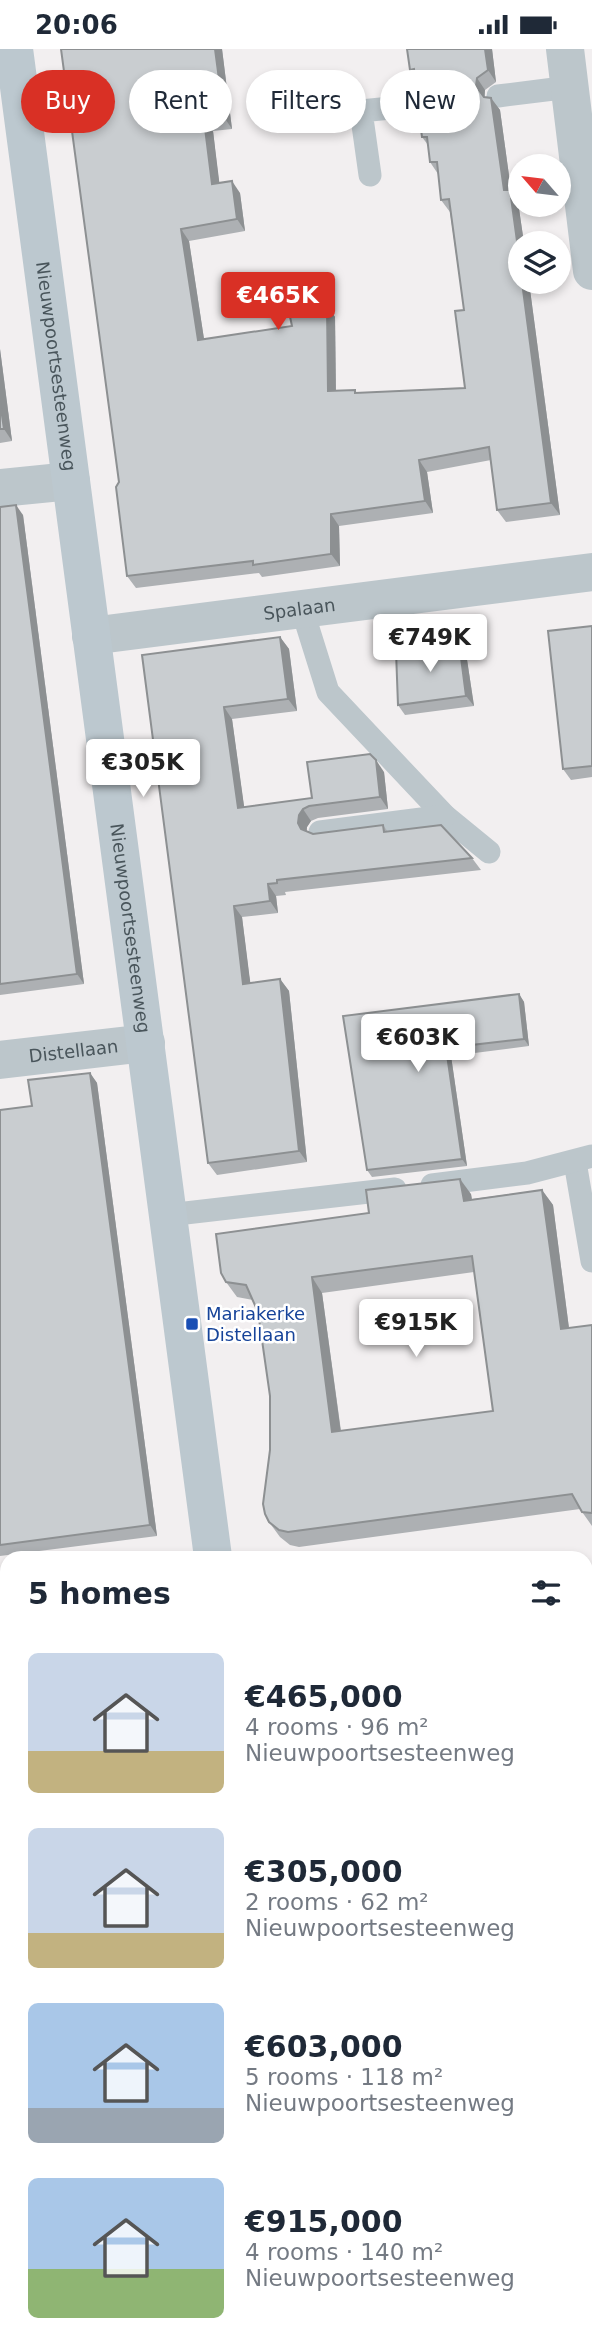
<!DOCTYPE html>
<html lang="en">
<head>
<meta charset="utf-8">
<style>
	:root { --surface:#fff; --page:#f2f2f3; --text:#1f2937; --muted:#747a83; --accent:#d93025 }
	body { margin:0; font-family:"DejaVu Sans",sans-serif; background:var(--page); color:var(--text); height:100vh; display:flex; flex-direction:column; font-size:26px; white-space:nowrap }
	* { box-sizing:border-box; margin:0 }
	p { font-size:23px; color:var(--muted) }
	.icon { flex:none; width:38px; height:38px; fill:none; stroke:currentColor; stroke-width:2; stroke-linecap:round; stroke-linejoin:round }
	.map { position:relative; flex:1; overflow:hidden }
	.drawer { position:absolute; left:0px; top:1502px; width:593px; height:800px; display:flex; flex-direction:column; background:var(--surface); border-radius:21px 21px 0 0; box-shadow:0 4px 10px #0003 }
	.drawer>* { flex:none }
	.top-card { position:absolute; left:21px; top:21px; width:551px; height:63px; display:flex; gap:14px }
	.needle { width:46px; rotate:298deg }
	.buttons { position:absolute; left:508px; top:105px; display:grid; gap:14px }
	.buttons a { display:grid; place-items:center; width:63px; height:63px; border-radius:50%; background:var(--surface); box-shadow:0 4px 10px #0003; font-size:35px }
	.price { position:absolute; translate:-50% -60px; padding:0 16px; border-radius:7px; background:#fff; color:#222; font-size:23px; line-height:46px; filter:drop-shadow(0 2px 4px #0008) }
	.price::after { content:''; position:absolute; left:50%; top:42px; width:21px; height:16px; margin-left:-10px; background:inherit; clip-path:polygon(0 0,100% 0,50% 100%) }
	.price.on { background:var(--accent); color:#fff }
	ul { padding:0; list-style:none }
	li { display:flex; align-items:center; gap:21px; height:175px; padding:0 28px }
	li span { display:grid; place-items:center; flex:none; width:196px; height:140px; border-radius:10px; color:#555 }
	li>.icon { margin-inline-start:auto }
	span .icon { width:84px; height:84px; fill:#fffc; stroke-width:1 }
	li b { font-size:30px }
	h2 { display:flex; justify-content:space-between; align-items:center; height:84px; padding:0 28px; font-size:30px }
	.pill { padding:0 24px; border-radius:32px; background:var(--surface); box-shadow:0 4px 10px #0003; font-size:24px; line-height:63px }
	.pill.on { background:var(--accent); color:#fff }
	.status { display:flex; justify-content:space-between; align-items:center; height:49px; padding:0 35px; background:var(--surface); direction:ltr }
	.status svg { height:19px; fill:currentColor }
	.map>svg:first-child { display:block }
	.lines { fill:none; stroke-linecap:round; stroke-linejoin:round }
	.lane { stroke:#bcc6cb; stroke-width:23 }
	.street { stroke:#bcc6cb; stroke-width:38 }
	.secondary { stroke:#bcc8cf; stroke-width:38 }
	.wall { fill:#adb0b3; fill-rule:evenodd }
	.shaded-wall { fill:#8d9092 }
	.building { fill:#c9cdd0; stroke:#8d9092; stroke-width:2; fill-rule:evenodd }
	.transit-dot { fill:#1a4fb4; stroke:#fff; stroke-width:2.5 }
	.labels { text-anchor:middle; stroke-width:5; stroke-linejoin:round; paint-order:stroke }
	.street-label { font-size:18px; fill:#49555b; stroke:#fff }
	.transit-label { font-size:18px; fill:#164399; stroke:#fff; text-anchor:start }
</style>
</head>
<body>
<div class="status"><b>20:06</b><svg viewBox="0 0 49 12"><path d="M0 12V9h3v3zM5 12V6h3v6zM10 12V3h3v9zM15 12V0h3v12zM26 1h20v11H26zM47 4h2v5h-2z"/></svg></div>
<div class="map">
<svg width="592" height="2301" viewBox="0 0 592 2301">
	<rect width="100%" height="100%" fill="#f2eff0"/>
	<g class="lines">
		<g class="lane">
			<polyline points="498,47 570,38"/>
			<polyline points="370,126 361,62 430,55"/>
			<polyline points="302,560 328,643 445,767 489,803"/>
			<polyline points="320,783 445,767"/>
			<polyline points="575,1113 592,1212"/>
			<polyline points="432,1136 527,1124 592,1107"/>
			<polyline points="168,1166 395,1140"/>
			<polyline points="586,2030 592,2033"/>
			<polyline points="586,2145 592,2140"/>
		</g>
		<g class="street">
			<polyline points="565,0 592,222"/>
			<polyline points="0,439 71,432"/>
			<path id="s1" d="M91,587L592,523"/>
			<path id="s2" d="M0,1011L146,994"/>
			<polyline points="0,1579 7,1578"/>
			<polyline points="0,2213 7,2212"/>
		</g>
		<g class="secondary">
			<path id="s3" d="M14,0L213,1508"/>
			<polyline points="318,2294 318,2301"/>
		</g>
	</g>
	<g class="wall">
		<polygon points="61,0 222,0 232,80 213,82 219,134 240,144 245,182 189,192 204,290 292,277 327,256 335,268 336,342 355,341 357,344 465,339 464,261 450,163 441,151 438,125 430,113 428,96 422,88 430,54 435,48 435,43 423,42 410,21 492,0 496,33 485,41 485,48 491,49 500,61 511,141 518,153 524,194 520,194 520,233 529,233 560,466 506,473 497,461 491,411 427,423 433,464 339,477 340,517 262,528 259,524 136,539 127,527 119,433"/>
		<polygon points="0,300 12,392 0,394"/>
		<polygon points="0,458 23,466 84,935 0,946"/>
		<polygon points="592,577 592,728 571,731 563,720"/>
		<polygon points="280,588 289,600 297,662 232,670 244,758 312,749 384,723 388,760 318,769 311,772 307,778 307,782 313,785 383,776 388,783 472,809 481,821 285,843 286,846 276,847 278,864 242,868 250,934 280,930 289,942 307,1113 217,1126 208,1114 142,606"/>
		<polygon points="466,604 474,657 405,666 398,656"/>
		<polygon points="519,945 524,953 529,997 451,1007 467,1117 372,1128 367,1121 343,967"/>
		<polygon points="90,1024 97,1034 157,1487 0,1507 0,1061 32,1057"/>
		<path d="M542,1141L553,1156L569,1279L592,1276V1477L580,1460L299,1498L290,1496L280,1488L269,1473L270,1347L258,1263L253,1251L237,1248L226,1233L369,1164L471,1145L472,1150ZM474,1223L493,1362L341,1382L322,1244Z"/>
		<polygon points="7,1620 7,1797 0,1798 0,1621"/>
		<polygon points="7,2033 7,2141 0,2142 0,2034"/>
		<polygon points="586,2234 591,2271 586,2272"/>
	</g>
	<g class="shaded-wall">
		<polygon points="215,0 222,0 232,80 224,68"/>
		<polygon points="485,0 492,0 496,33 488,21"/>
		<polygon points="477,29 485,41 484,49 476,37"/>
		<polygon points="491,49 500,61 511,141 518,153 524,194 520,194 520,214 504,141"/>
		<polygon points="204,71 213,82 221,147 212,135"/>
		<polygon points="232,132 240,144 245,182 237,170"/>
		<polygon points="181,180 189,192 206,303 198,291"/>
		<polygon points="522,233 529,233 560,466 551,454"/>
		<polygon points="327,256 335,268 336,354 328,342"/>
		<polygon points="0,300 12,392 4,380 0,353"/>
		<polygon points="419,411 427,423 433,464 425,452"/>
		<polygon points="16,456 23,466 84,935 77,925"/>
		<polygon points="331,465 339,477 340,517 331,505"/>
		<polygon points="280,588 289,600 297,662 288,650"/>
		<polygon points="459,593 466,604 474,657 466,647"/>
		<polygon points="224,658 232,670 246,771 238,759"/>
		<polygon points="376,711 384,723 388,760 380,748"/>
		<polygon points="303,760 311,772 307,778 306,785 301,780 298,774 299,766"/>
		<polygon points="268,835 276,847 278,864 270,852"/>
		<polygon points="234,857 242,868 252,947 243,935"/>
		<polygon points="280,930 289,942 307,1113 299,1102"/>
		<polygon points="519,945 524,953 529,997 524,990"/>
		<polygon points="446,999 451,1007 467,1117 462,1110"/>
		<polygon points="90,1024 97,1034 157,1487 150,1476"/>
		<polygon points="460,1130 471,1145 474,1167 464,1152"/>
		<polygon points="542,1141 553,1156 571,1295 561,1280"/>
		<polygon points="312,1228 322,1244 343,1399 332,1383"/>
		<polygon points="586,2234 591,2271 586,2264"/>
		<polygon points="84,2294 90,2294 91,2301 85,2301"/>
		<polygon points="257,2294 263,2294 264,2301 258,2301"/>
		<polygon points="534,2294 540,2294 541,2301 535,2301"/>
	</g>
	<g class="building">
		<polygon points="61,0 215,0 224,68 204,71 212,135 232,132 237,170 181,180 198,291 292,277 289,263 327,256 328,342 355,341 355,344 465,339 455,262 464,261 449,150 441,151 437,113 430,113 427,88 422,88 418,58 430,54 435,48 435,41 428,31 415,30 414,20 410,21 407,0 485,0 488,21 477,29 476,37 484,48 491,49 504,141 510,141 520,214 520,233 522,233 551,454 497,461 489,398 419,411 425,452 331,465 331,505 253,516 253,512 127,527 116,438 119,433"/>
		<polygon points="0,353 4,380 0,380"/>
		<polygon points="16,456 77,925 0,935 0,458"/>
		<polygon points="592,577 592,717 563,720 548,582"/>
		<polygon points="280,588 288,650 224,658 238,759 312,749 307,713 370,705 376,711 380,748 309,757 303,760 299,766 298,774 301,780 313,785 383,776 384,783 441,776 472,809 277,831 277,834 268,835 270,852 234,857 243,935 280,930 299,1102 208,1114 142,606"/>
		<polygon points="459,593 466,647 398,656 396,602"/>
		<polygon points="519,945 524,990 446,999 462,1110 367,1121 343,967"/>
		<polygon points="90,1024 150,1476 0,1496 0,1061 32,1057 28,1031"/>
		<path d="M460,1130L464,1152L542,1141L561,1280L592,1276V1464L582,1463L572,1445L288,1483L279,1481L269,1473L265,1465L263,1455L270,1401V1347L258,1263L246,1236L226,1233L221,1224L216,1185L369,1164L366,1141ZM472,1207L493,1362L332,1383L312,1228Z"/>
		<polygon points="7,1620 7,1785 0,1786 0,1621"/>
		<polygon points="7,2033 7,2129 0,2130 0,2034"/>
		<polygon points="7,2255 7,2294 84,2294 85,2301 0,2301 0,2256"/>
		<polygon points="165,2294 257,2294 258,2301 166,2301"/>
		<polygon points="459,2294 534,2294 535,2301 460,2301"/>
	</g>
	<rect class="transit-dot" x="185" y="1268" width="14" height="14" rx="3.5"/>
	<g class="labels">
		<g class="street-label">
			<text dy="6" stroke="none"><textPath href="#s3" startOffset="320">Nieuwpoortsesteenweg</textPath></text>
			<text dy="6" stroke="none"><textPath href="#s1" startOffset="210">Spalaan</textPath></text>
			<text dy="6" stroke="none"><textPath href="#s3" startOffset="887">Nieuwpoortsesteenweg</textPath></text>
			<text dy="6" stroke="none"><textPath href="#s2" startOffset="74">Distellaan</textPath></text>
		</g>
		<g class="transit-label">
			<text x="206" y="1271">Mariakerke<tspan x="206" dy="21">Distellaan</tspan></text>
		</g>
	</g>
</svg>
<div class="buttons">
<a><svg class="needle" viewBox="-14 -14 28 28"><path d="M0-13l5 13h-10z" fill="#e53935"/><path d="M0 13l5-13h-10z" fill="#747a83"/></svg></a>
<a><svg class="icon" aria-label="layers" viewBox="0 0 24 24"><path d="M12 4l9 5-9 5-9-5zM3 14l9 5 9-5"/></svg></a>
</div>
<b class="price on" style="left:278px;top:283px">€465K</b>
<b class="price" style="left:430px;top:625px">€749K</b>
<b class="price" style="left:143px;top:750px">€305K</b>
<b class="price" style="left:418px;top:1025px">€603K</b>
<b class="price" style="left:416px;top:1310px">€915K</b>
<div class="top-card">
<a class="pill on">Buy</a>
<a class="pill">Rent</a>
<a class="pill">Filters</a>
<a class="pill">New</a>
</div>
<section class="drawer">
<h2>5 homes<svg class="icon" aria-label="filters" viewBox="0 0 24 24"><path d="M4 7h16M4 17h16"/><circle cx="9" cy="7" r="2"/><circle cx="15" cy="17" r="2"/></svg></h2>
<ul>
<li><span style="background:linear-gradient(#c9d6e8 70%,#c2b280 0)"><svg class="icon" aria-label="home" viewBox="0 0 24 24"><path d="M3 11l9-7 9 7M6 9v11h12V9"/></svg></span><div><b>€465,000</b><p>4 rooms · 96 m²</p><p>Nieuwpoortsesteenweg</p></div></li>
<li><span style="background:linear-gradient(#c9d6e8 75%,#c2b280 0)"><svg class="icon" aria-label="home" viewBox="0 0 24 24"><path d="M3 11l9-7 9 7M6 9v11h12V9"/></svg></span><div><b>€305,000</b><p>2 rooms · 62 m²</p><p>Nieuwpoortsesteenweg</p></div></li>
<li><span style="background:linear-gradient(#a9c7e8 75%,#9aa5b1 0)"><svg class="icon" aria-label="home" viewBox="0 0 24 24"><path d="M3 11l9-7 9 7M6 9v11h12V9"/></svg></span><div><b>€603,000</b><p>5 rooms · 118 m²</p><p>Nieuwpoortsesteenweg</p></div></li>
<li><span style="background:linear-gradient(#a9c7e8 65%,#8fb573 0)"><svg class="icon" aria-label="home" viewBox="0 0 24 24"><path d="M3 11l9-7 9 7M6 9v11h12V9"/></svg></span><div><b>€915,000</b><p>4 rooms · 140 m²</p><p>Nieuwpoortsesteenweg</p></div></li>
</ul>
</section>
</div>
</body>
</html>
